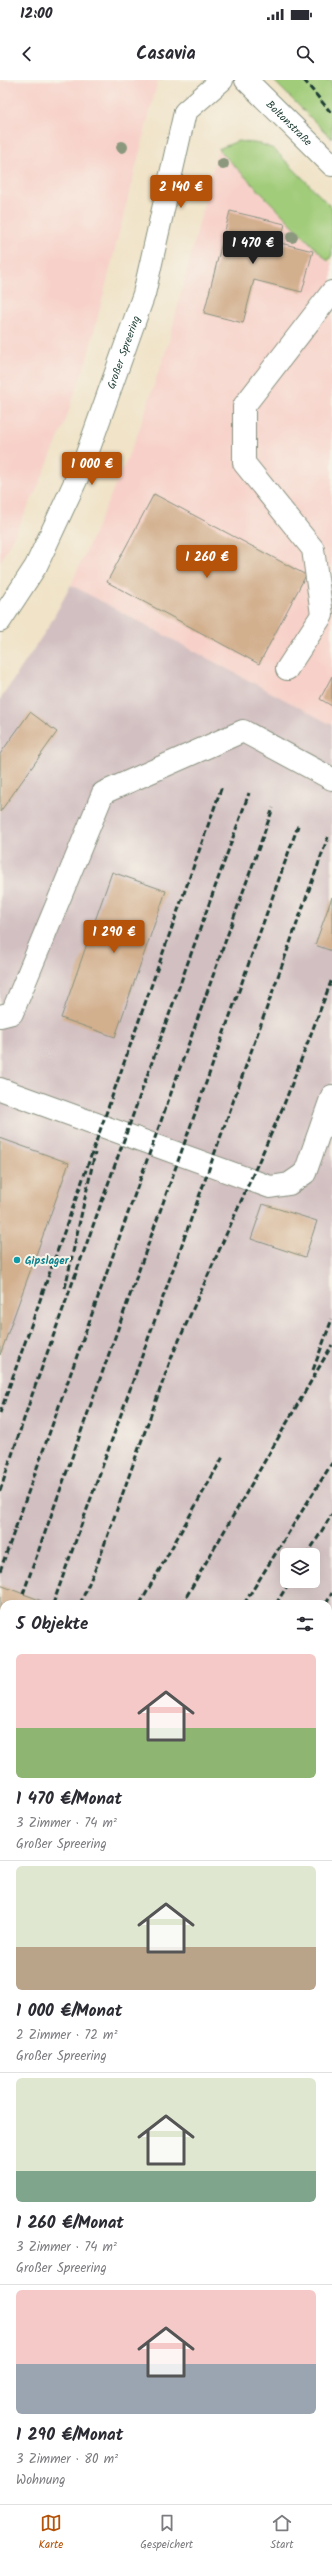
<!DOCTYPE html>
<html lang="de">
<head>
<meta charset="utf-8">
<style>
	:root { --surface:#fff; --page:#f7f7f7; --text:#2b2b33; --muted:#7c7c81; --line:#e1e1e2; --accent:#b45309 }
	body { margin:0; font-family:Kalam,sans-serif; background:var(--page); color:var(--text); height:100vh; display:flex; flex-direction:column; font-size:15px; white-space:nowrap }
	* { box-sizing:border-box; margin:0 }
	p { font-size:13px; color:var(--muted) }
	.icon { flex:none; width:22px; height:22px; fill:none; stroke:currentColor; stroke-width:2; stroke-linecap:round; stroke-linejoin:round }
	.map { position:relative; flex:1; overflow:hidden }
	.details { position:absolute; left:0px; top:1520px; width:332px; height:904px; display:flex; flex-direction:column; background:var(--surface); border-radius:12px 12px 0 0; box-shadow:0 4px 16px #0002 }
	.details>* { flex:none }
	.buttons { position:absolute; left:280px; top:1468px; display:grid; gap:8px }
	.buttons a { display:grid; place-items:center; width:40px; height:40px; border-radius:6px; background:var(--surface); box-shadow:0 4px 16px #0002; font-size:20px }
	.price { position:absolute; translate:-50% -34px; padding:0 9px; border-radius:4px; background:var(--accent); color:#fff; font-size:13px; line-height:26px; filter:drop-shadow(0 1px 2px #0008) }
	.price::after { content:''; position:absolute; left:50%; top:24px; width:12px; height:9px; margin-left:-6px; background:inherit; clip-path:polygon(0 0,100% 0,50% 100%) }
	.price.current { background:#222; color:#fff }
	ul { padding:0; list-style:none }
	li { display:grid; align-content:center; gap:8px; height:212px; padding:0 16px }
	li+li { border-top:1px solid var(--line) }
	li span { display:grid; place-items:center; height:124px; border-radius:6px; color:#555 }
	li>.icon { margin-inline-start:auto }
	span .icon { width:72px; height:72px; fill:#fffc; stroke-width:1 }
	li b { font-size:17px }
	h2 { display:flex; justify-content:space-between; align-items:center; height:48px; padding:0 16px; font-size:17px }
	.status { display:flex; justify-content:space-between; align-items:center; height:28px; padding:0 20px; background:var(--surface); direction:ltr }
	.status svg { height:11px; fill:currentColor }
	header { display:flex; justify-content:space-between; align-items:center; height:52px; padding:0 16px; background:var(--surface); font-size:18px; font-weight:700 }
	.tab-bar { display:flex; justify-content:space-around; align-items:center; height:56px; border-top:1px solid var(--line); background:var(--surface); font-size:11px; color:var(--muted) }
	.tab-bar a { display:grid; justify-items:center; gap:2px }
	.tab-bar .current { color:var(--accent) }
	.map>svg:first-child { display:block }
	.built { fill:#f7d1c9 }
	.industrial { fill:#d2bfc1; fill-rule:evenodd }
	.green { fill:#a1cc79; stroke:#608456 }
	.building { fill:#d2af8d }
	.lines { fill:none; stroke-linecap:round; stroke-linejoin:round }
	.service-casing { stroke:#88907e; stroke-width:24 }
	.minor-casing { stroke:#88907e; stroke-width:24 }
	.service { stroke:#fff; stroke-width:22 }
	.minor { stroke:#fff; stroke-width:22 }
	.rail { stroke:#1f3d34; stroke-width:3; stroke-dasharray:6 3; stroke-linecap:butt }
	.tree { fill:#8b987e }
	.culture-dot { fill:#0f9aa8; stroke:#f7f3e8; stroke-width:1.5 }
	.labels { text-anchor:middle; stroke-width:4; stroke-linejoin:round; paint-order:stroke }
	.street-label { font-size:11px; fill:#1f3d34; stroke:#f7f3e8 }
	.culture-label { font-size:11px; font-weight:bold; fill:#0d838f; stroke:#f7f3e8; text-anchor:start }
</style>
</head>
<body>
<div class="status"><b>12:00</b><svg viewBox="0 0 49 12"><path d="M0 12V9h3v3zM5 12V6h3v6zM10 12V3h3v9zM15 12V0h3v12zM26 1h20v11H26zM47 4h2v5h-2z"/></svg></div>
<header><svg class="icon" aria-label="back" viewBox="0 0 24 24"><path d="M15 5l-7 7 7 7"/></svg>Casavia<svg class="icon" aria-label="search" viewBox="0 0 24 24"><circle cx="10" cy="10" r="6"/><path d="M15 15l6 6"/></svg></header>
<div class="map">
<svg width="332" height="2424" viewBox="0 0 332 2424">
	<rect width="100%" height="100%" fill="#f7f3e8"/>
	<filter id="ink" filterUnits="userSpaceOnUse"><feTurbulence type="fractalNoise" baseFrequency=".025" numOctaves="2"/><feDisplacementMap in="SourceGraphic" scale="8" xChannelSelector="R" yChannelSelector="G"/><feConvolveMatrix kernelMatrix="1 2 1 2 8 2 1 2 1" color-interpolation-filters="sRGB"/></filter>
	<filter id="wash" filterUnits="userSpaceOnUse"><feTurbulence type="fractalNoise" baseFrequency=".012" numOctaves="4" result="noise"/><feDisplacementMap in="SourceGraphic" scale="16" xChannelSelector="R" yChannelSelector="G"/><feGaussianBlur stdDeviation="0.9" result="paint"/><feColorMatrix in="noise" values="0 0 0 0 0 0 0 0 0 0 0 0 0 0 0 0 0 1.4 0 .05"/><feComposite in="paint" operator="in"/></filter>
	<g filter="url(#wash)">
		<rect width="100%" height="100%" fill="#f0e3c8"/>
		<g class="built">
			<polygon points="0,0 158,0 87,279 62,350 35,413 0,483"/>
			<polygon points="218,69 332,184 332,645 71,505 137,356 169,261"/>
		</g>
		<path class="industrial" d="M71,505L332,645V1887L328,1893V1524H4V2409L0,2416V620L49,546ZM287,1475H313V1501H287Z"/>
		<g class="green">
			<polygon points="273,0 332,0 332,59"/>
			<polygon points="238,61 261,64 274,69 332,128 332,175 328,181 218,69"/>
		</g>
		<g id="blocks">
			<g class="building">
				<polygon points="230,131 285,144 280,163 313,171 302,212 254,200 243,243 204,233"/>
				<polygon points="154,414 306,495 259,584 107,502"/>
				<polygon points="332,596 332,626 320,619"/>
				<polygon points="30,632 57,652 0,732 0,674"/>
				<polygon points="112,792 166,811 115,957 61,938"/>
				<polygon points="332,817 332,871 315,865"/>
				<polygon points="0,1058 69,1083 0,1275"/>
				<polygon points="263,1124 317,1141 305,1177 251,1159"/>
				<polygon points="0,1505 42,1521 41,1524 4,1524 4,1543 0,1542"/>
				<polygon points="0,1598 4,1599 4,1643 0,1641"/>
				<polygon points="328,1716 332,1717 332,1760 328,1758"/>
				<polygon points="332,2184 332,2327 328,2337 328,2195"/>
				<polygon points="245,2420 298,2420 296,2424 244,2424"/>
			</g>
		</g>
	</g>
	<g filter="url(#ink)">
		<use href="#blocks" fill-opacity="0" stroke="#88907e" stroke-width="1"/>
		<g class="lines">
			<g class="service-casing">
				<g id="service">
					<polyline points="287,589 322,535 313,469 244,383 244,326 332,212"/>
					<polyline points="0,936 12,933 103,713 243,651 332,699"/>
					<polyline points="0,1009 270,1107 289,1104 305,1093 332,1016"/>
					<polyline points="328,1711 332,1706"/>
					<polyline points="0,2095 4,2096"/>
					<polyline points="328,2095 332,2096"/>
					<polyline points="105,2424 106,2420"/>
				</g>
			</g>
			<g class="minor-casing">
				<g id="minor">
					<path id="s1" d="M246,0L332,85"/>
					<path id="s2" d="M0,541L36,486L83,385L144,214L185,32L222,0"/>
				</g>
			</g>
			<use href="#service" class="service"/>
			<use href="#minor" class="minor"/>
			<g class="rail">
				<polyline points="304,0 332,34"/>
				<polyline points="65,1208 95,1073"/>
				<polyline points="313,1290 332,1239"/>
				<polyline points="0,1333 222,706"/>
				<polyline points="0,1411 32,1315 249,713"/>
				<polyline points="307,1475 332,1434"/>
				<polyline points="0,1491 273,728"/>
				<polyline points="23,1514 299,743"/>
				<polyline points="53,1524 328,757"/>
				<polyline points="80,1524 97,1485 172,1276 283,1027 332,899"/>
				<polyline points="140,1524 224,1375"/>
				<polyline points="182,1524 332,1265"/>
				<polyline points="244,1524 332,1383"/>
				<polyline points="276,1524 290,1501"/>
				<polyline points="326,1524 332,1513"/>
				<polyline points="0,1576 4,1565"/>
				<polyline points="0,1656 4,1647"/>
				<polyline points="0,1671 4,1664"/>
				<polyline points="0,1768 4,1761"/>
				<polyline points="328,1786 332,1781"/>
				<polyline points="0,1818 4,1809"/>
				<polyline points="328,1820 332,1815"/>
				<polyline points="0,1838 4,1831"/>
				<polyline points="0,1912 4,1906"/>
				<polyline points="0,1966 4,1960"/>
				<polyline points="0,1997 4,1992"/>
				<polyline points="0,2223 4,2217"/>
				<polyline points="0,2266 4,2260"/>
			</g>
		</g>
		<g class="tree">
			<circle cx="122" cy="67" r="6"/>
			<circle cx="223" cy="84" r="6"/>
			<circle cx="292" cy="157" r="6"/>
		</g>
	</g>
	<circle class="culture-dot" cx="17" cy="1180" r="4"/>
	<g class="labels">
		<g class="street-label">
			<text dy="4" stroke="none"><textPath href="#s1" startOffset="61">Boltonstraße</textPath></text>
			<text dy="4" stroke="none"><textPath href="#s2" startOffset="297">Großer Spreering</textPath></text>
		</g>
		<g class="culture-label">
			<text x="25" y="1184">Gipslager</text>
		</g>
	</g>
</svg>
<div class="buttons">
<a><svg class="icon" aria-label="layers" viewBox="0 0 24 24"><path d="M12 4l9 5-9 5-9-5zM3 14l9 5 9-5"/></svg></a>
</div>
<b class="price" style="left:181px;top:129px">2 140 €</b>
<b class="price current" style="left:253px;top:185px">1 470 €</b>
<b class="price" style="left:92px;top:406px">1 000 €</b>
<b class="price" style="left:207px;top:499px">1 260 €</b>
<b class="price" style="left:114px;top:874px">1 290 €</b>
<section class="details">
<h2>5 Objekte<svg class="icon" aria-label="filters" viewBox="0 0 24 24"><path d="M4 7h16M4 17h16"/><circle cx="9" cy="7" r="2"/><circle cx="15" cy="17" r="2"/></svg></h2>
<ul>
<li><span style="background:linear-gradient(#f6c9c9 60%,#8fb573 0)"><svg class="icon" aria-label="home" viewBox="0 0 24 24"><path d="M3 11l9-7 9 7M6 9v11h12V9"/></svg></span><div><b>1 470 €/Monat</b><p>3 Zimmer · 74 m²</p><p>Großer Spreering</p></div></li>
<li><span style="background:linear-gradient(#dfe7d0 65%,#b9a48a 0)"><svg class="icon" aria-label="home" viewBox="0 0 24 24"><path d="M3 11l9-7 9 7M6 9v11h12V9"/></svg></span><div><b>1 000 €/Monat</b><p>2 Zimmer · 72 m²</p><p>Großer Spreering</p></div></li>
<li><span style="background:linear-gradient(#dfe7d0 75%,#7fa58c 0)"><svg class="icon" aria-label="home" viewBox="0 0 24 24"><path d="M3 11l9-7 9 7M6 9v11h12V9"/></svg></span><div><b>1 260 €/Monat</b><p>3 Zimmer · 74 m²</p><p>Großer Spreering</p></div></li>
<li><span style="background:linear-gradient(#f6c9c9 60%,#9aa5b1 0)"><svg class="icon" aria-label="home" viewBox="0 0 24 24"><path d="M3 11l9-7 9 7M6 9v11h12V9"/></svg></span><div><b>1 290 €/Monat</b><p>3 Zimmer · 80 m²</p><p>Wohnung</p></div></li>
</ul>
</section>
</div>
<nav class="tab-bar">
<a class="current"><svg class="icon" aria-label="map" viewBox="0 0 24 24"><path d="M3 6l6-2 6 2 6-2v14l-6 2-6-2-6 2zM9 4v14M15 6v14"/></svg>Karte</a>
<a><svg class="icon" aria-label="saved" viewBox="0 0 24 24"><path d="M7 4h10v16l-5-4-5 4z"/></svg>Gespeichert</a>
<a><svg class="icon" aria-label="home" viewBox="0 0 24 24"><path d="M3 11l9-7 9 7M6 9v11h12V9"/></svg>Start</a>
</nav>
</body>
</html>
